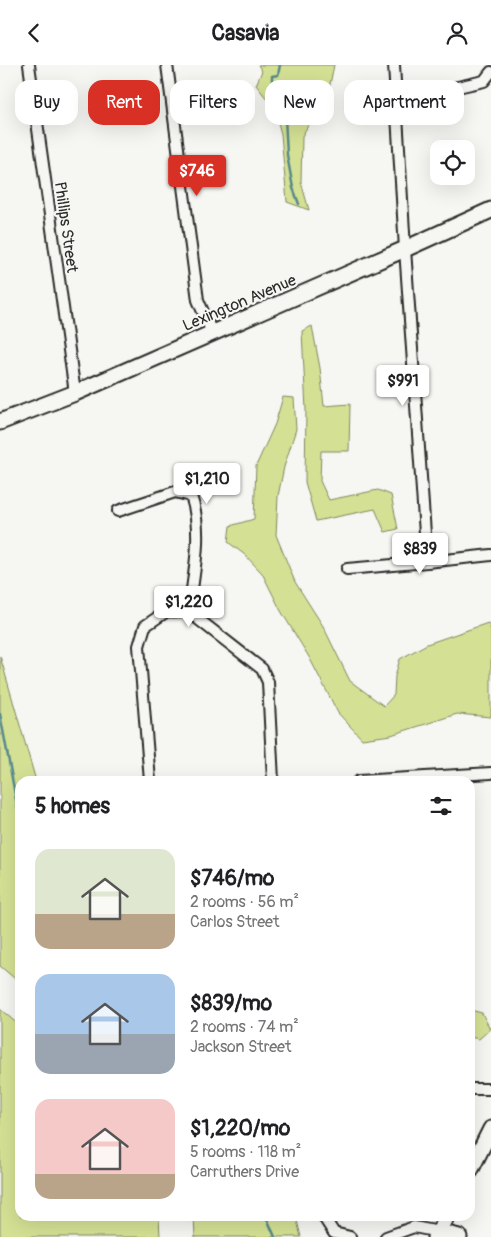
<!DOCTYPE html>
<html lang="en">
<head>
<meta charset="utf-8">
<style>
	:root { --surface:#fff; --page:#f2f2f2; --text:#202124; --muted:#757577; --accent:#d93025 }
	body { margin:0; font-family:Pangolin,sans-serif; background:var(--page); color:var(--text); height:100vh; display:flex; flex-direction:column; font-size:19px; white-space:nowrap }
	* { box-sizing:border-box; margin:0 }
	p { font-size:16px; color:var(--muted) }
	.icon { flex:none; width:28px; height:28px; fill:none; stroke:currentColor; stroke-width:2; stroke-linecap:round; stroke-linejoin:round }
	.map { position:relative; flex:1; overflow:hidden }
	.panel { position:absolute; left:15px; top:711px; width:460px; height:445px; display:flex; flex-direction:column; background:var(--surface); border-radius:15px; box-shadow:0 5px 20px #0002 }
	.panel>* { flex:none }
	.hud { position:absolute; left:15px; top:15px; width:461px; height:45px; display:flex; gap:10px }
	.controls { position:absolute; left:430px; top:75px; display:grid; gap:10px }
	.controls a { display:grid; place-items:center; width:45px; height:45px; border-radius:10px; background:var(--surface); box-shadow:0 5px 20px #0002; font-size:25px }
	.price { position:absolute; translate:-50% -42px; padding:0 11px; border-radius:5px; background:#fff; color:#222; font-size:16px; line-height:32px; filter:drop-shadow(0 1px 2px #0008) }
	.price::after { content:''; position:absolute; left:50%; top:30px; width:15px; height:11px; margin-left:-8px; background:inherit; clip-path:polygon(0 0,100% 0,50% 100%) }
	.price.selected { background:var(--accent); color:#fff }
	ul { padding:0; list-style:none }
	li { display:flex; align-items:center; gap:15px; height:125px; padding:0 20px }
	li span { display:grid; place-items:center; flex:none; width:140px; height:100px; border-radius:15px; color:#555 }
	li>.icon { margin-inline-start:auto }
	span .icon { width:60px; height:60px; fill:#fffc; stroke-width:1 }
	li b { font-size:21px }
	h2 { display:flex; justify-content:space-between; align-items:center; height:60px; padding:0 20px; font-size:21px }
	.pill { padding:0 18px; border-radius:15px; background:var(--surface); box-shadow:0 5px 20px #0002; font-size:18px; line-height:45px }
	.pill.selected { background:var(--accent); color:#fff }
	header { display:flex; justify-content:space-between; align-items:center; height:65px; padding:0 20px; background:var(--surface); font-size:22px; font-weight:700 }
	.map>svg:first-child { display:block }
	.green { fill:#d4e194; stroke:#808660 }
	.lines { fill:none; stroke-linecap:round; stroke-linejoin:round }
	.stream { stroke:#58898c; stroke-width:2.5 }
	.street-casing { stroke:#2b2b2b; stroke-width:14 }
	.secondary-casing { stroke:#2b2b2b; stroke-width:19 }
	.street { stroke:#f6f6f2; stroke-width:10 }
	.secondary { stroke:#f6f6f2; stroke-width:15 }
	.labels { text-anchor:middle; stroke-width:4.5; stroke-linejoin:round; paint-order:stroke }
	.street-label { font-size:16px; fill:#2b2b2b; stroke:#f6f6f2 }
</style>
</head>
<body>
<header><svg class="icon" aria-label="back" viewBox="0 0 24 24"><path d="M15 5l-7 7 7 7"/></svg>Casavia<svg class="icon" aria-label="person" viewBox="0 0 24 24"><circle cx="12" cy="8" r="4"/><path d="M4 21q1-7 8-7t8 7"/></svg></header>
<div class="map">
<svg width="491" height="1172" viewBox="0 0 491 1172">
	<rect width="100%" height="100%" fill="#f6f6f2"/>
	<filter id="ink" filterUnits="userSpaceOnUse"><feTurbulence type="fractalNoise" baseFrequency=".02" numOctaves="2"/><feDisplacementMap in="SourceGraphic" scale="10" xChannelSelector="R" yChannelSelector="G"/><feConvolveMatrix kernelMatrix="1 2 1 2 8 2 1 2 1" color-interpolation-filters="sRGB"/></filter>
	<g filter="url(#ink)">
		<g class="green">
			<polygon points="258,0 334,0 327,34 313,52 302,71 301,117 309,145 287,137 281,69 274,43 256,20 262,6"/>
			<polygon points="312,261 320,303 324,341 350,339 349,386 321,386 320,416 329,435 378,425 391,430 398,464 385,467 375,444 316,456 305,417 306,345 302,266"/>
			<polygon points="283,332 294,333 296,364 284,402 278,431 276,470 295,517 323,561 350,616 384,641 394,630 395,611 400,594 427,579 488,558 491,565 491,652 457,649 391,670 362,674 338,648 309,592 281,546 262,508 245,490 228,477 230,461 254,454 256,401 275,359"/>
			<polygon points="0,591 36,716 20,716 20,918 0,901"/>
			<polygon points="0,944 20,961 20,1151 159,1151 160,1172 0,1172"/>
			<polygon points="470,945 482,948 490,964 479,974 470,972"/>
			<polygon points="194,1151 296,1151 301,1172 195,1172"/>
		</g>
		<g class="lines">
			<g class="stream">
				<polyline points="280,0 278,10 272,11 272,15 274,24 281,33 285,52 287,90 293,123 299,139"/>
				<polyline points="0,649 20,756"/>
				<polyline points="266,1151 275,1172"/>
			</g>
			<g class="street-casing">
				<g id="street">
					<polyline points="29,0 75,328"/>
					<polyline points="167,0 198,235 212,268"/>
					<polyline points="394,0 405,184 427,497"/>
					<polyline points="396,36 484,16 491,7"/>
					<path d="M118,446L175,427L191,431C204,468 193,510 189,547"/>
					<polyline points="347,504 427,497 491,490"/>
					<polyline points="150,716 139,581 145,561 167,546 189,547 262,604 268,617 273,716"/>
					<polyline points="359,716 491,708"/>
					<polyline points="470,1024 491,1024"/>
					<polyline points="323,1151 334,1168 350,1172"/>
					<polyline points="386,1172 414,1162 439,1167"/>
				</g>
			</g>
			<g class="secondary-casing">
				<g id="secondary">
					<polyline points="0,357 75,328 405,184 491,145"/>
					<polyline points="470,1106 491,1064"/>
					<polyline points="439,1167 459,1172"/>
					<polyline points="435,1172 439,1167 447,1151"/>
				</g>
			</g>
			<use href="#street" class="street"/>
			<use href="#secondary" class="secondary"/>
		</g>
	</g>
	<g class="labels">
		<g class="street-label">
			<text transform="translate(67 162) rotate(82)" y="6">Phillips Street</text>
			<text transform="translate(239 237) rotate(-23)" y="6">Lexington Avenue</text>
		</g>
	</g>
</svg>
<div class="controls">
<a><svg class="icon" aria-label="locate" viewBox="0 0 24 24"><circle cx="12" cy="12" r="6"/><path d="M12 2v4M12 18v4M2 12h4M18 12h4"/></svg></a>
</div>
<b class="price selected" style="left:197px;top:132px">$746</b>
<b class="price" style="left:403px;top:342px">$991</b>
<b class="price" style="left:207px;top:440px">$1,210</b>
<b class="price" style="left:420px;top:510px">$839</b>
<b class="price" style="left:189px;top:563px">$1,220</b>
<div class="hud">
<a class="pill">Buy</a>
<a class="pill selected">Rent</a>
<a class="pill">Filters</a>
<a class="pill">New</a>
<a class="pill">Apartment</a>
</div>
<section class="panel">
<h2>5 homes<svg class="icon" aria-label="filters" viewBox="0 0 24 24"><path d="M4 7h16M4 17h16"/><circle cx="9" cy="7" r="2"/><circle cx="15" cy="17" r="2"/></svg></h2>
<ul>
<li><span style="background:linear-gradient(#dfe7d0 65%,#b9a48a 0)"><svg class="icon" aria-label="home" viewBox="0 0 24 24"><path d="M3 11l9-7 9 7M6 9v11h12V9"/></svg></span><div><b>$746/mo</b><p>2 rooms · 56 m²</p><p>Carlos Street</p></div></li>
<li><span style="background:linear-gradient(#a9c7e8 60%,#9aa5b1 0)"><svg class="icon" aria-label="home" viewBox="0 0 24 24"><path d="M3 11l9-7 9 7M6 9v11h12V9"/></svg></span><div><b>$839/mo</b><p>2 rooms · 74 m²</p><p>Jackson Street</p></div></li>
<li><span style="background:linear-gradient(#f6c9c9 75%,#b9a48a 0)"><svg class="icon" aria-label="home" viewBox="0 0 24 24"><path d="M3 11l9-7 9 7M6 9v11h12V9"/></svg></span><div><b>$1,220/mo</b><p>5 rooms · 118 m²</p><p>Carruthers Drive</p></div></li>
</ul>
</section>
</div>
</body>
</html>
